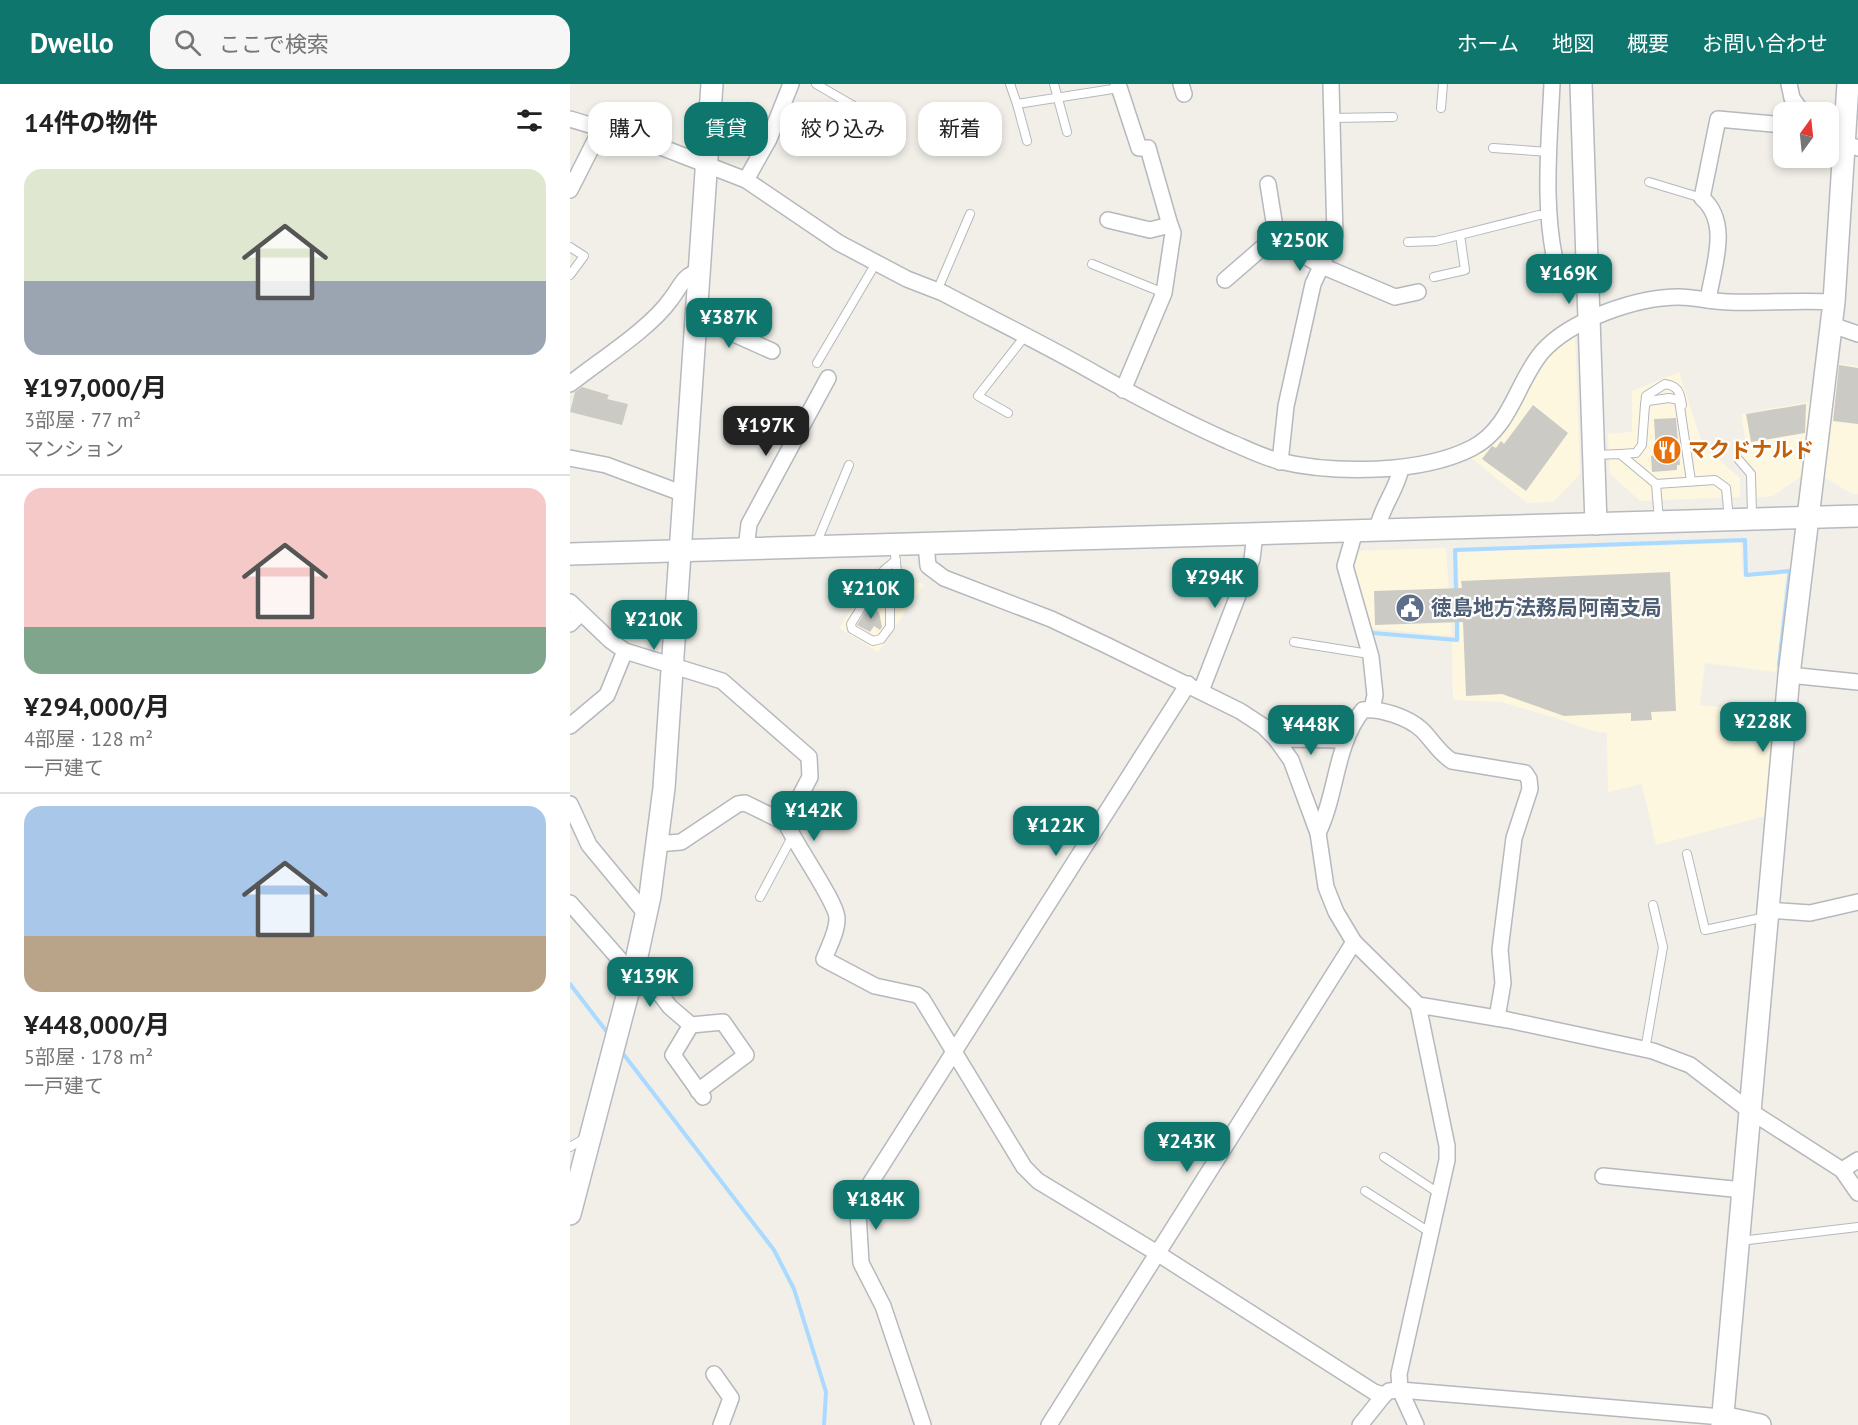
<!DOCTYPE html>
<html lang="ja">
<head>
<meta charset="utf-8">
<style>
	:root { --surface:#fff; --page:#f6f6f6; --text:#222; --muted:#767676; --line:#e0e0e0; --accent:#0f766e }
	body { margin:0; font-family:"PT Sans","Noto Sans JP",sans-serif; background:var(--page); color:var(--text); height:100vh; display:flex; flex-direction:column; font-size:22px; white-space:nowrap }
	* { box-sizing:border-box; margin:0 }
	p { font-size:20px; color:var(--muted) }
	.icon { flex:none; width:33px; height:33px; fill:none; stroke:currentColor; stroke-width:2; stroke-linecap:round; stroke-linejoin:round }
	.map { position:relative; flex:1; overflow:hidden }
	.panel { display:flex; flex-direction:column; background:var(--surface); width:570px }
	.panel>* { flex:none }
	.top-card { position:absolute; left:18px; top:18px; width:570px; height:54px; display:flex; gap:12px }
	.needle { width:39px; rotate:15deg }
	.controls { position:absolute; left:1203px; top:18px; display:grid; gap:12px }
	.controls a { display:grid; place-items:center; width:66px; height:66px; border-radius:12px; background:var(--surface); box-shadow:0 3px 9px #0003; font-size:30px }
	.price { position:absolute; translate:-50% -51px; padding:0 14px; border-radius:12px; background:var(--accent); color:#fff; font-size:20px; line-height:39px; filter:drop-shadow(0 2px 3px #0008) }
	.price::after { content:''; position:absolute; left:50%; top:36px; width:18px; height:14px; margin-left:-9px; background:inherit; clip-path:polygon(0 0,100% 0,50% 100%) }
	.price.current { background:#222; color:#fff }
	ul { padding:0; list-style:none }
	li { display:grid; align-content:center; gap:12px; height:318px; padding:0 24px }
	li+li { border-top:2px solid var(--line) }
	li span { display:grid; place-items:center; height:186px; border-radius:18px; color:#555 }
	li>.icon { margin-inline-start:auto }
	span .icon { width:108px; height:108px; fill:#fffc; stroke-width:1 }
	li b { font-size:26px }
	h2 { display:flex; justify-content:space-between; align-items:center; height:72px; padding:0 24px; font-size:26px }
	.pill { padding:0 21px; border-radius:18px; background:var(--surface); box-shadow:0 3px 9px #0003; font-size:21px; line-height:54px }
	.pill.current { background:var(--accent); color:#fff }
	header { display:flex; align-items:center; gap:36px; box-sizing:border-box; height:84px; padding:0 30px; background:var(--accent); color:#fff }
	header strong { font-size:28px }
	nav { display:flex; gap:33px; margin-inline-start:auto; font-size:21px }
	.search { width:420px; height:54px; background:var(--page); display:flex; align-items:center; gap:15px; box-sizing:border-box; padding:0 21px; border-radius:18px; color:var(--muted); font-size:22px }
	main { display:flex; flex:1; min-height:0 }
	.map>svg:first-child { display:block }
	.commercial { fill:#fef7e0 }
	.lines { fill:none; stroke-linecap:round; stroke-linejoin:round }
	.stream { stroke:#aadaff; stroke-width:4 }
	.building { fill:#cccac5 }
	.lane-casing { stroke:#b5b8bc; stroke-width:10 }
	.street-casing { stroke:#b5b8bc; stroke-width:18 }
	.secondary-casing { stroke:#b6babf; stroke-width:24 }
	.lane { stroke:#fff; stroke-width:8 }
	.street { stroke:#fff; stroke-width:15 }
	.secondary { stroke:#fff; stroke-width:21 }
	.labels { text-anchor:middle; stroke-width:4.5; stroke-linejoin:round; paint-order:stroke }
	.food-label { font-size:21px; font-weight:bold; fill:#c56008; stroke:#fff; text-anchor:start }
	.service-label { font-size:21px; font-weight:bold; fill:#4e5e75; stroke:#fff; text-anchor:start }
</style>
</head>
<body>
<header>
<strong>Dwello</strong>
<div class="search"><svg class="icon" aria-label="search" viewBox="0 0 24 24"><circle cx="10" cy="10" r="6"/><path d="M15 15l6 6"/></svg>ここで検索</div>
<nav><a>ホーム</a><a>地図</a><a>概要</a><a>お問い合わせ</a></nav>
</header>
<main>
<section class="panel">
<h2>14件の物件<svg class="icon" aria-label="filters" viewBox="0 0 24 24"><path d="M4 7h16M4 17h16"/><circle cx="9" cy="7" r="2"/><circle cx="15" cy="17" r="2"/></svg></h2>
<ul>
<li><span style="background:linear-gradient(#dfe7d0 60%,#9aa5b1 0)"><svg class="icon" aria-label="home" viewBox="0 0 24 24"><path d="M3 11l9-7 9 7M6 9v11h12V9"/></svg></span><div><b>¥197,000/月</b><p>3部屋 · 77 m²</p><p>マンション</p></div></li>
<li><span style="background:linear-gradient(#f6c9c9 75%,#7fa58c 0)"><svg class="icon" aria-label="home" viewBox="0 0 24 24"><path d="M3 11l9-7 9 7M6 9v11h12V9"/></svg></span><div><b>¥294,000/月</b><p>4部屋 · 128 m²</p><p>一戸建て</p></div></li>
<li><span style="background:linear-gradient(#a9c7e8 70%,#b9a48a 0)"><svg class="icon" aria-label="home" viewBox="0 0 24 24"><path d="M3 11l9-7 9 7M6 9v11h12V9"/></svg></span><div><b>¥448,000/月</b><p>5部屋 · 178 m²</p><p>一戸建て</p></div></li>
</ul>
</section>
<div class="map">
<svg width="1288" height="1341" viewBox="0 0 1288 1341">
	<rect width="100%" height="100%" fill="#f1efe8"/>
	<g class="commercial">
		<polygon points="1005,252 1010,390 983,418 957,419 900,373 940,339 968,282 979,269"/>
		<polygon points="1266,279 1288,282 1288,410 1282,410 1250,391"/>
		<polygon points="1109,288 1133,362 1170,394 1170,413 1070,417 1040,390 1038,350 1062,348 1062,307"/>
		<polygon points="1244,317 1236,389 1203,412 1186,414 1185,386 1172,372 1177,365 1171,330"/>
		<polygon points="1171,459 1173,493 1216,490 1206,588 1135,579 1130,621 1206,629 1199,731 1086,761 1072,700 1038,708 1037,649 1023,647 983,633 931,618 883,616 882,558 890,556 888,468"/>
		<polygon points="876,464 882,552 799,544 780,481 783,467"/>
		<polygon points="304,491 354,500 308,568 269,544"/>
	</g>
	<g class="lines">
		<g class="stream">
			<polyline points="886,508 885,466 1175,456 1176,491 1220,487 1209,581"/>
			<polyline points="803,549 887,556 887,533"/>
			<polyline points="0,900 40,952"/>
			<polyline points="51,967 204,1166 224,1205 256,1308 254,1341"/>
		</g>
	</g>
	<g class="building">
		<polygon points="1269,281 1288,284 1288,340 1263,337"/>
		<polygon points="12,303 39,311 37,315 58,320 52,341 0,328 5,308"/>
		<polygon points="1236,320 1235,349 1181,358 1176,330"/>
		<polygon points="963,321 998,349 956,407 912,375 922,362 926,364 931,357 934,360"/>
		<polygon points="1106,334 1110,381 1107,381 1107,386 1082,388 1081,372 1086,371 1084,335"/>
		<polygon points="1100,488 1106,627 1081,628 1082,636 1061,637 1061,629 994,632 932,610 896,612 893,538 805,541 804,507 892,504 891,497"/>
		<polygon points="299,521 309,528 312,543 310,546 304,542 300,548 287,541"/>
	</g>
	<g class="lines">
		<g class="lane-casing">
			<g id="lane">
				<polyline points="246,0 301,32"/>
				<polyline points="440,0 447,20"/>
				<polyline points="484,0 497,48"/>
				<polyline points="871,24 873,0"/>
				<polyline points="761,34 823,33"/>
				<polyline points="457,57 447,20 549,4"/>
				<polyline points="923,64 979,68"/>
				<polyline points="1079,98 1132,114"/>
				<polyline points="838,158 866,157 969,131 978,131"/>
				<polyline points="0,163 14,172 0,191"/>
				<polyline points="522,180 594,209"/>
				<polyline points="864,193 895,186 890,151"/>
				<polyline points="367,207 400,130"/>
				<polyline points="247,279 306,179"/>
				<path d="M1075,321L1076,312L1095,300C1108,302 1110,308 1112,321"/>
				<polyline points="438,329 408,312 455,252"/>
				<polyline points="1050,370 1066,369 1072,361 1075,321 1078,317 1099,314 1109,316 1121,397"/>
				<polyline points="1025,371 1050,370 1086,400 1089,436"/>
				<polyline points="1169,376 1181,390 1182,432"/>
				<polyline points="1086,400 1145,396 1156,404 1159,435"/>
				<polyline points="246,460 279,381"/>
				<polyline points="324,463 329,503 320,520 320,543 311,555 303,557 282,545 281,540 314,486 326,476"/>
				<polyline points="724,558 799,570"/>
				<polyline points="1117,770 1135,846 1196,833"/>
				<polyline points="190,813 222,753"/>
				<polyline points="1075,966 1093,863 1083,821"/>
				<polyline points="0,1063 17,1053"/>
				<polyline points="814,1073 870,1110"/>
				<polyline points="795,1107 861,1149"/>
				<polyline points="1170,1157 1288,1143"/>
			</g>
		</g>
		<g class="street-casing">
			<g id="street">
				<polyline points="548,0 569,64 578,64 600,141"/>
				<polyline points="611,0 614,10"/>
				<path d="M982,0C979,63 972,128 988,189L1004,195L1018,194"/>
				<polyline points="1219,0 1222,14 1232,28"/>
				<path d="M0,35L83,60L176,96L269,159L337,195L373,209C424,236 478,262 528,291C571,315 613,337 658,357C675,364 692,373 709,377C764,390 851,390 902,364C941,344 946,299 972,268C1000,236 1067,213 1109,213C1125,213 1142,218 1159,218C1194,219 1229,216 1264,218"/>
				<polyline points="1258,54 1288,64"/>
				<polyline points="176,96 199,55 221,0"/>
				<polyline points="0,106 32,43"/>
				<polyline points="538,136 580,146 600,141 603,149 594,209 553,306"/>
				<polyline points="707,156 752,182 825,213 848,208"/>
				<polyline points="655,196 700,157 707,156 698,100"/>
				<path d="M1138,216C1143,183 1161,139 1132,114L1148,35L1214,41"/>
				<polyline points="126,233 202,267"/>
				<polyline points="1262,241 1288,250"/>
				<path d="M0,300C30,276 80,245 101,215C112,201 112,192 130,187"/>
				<polyline points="0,374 36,381 114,410"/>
				<polyline points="710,378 716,322 743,200 765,152 761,0"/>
				<path d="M807,446C811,423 827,406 831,384"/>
				<polyline points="785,447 775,482 801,573 805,611 802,625"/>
				<polyline points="356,460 358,482 374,494 481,535 536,561 670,627 693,642 706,655 721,676 728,695 748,749 756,803 766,828 784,858 848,921 938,936 1083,967 1120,981 1180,1027 1272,1086 1288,1109"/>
				<polyline points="176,465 179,440 258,294"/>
				<path d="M0,518L41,557L55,567L152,597L239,673L240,693L216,739C225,760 268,820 267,835C267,848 259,862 254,875L305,902L347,911L352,915L454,1083L468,1097L587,1169L804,1308L814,1311"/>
				<polyline points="0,540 11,529"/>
				<polyline points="1219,591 1288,598"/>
				<polyline points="631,607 682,475 685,450"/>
				<polyline points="0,642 37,611 55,567"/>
				<polyline points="706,655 776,656"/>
				<polyline points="0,720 19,761 76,830"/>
				<path d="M748,749C767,711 765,660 793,626C810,624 838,633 852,646C863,657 869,669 882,677L955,689L959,695L960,705L944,754L930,866L933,899L927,934"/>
				<polyline points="86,760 111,758 168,720 175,719 216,739"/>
				<polyline points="0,819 51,877 83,901 100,923 121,941 153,938 176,971 128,1007"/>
				<polyline points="1198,826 1240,829 1288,818"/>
				<polyline points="121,941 103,971 133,1013"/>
				<polyline points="1272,1086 1288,1076"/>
				<polyline points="1033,1092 1173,1106"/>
				<polyline points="144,1290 161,1314 151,1341"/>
				<polyline points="353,1341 313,1222 291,1179 288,1129 296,1106 618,600"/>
				<polyline points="479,1341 784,858"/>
				<polyline points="790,1341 814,1311 819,1307 830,1306 1152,1333"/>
				<polyline points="846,1341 830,1306 829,1290 877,1076 877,1062 848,921"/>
			</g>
		</g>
		<g class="secondary-casing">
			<g id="secondary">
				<polyline points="1011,0 1026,440"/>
				<polyline points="0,470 1288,432"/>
				<polyline points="0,1130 64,886 80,812 94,704 142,0"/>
				<polyline points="1152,1333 1190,1341"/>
				<polyline points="1152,1341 1219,591 1264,218 1278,0"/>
			</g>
		</g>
		<use href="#lane" class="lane"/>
		<use href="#street" class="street"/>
		<use href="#secondary" class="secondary"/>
	</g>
	<defs>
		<g id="restaurant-disc" transform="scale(1.5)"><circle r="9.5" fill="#e8710a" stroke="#fff"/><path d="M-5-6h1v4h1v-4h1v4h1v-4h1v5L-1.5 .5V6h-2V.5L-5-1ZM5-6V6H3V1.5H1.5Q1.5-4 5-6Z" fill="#fff"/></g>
		<g id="civic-disc" transform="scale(1.5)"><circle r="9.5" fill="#5c6f8a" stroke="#fff"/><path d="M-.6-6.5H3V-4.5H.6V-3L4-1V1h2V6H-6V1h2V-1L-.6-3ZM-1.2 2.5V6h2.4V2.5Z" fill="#fff"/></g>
	</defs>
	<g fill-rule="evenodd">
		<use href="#restaurant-disc" x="1097" y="366"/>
		<use href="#civic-disc" x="840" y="524"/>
	</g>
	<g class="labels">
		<g class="food-label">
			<text x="1118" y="373">マクドナルド</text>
		</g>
		<g class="service-label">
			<text x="861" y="531">徳島地方法務局阿南支局</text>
		</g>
	</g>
</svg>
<div class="controls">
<a><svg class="needle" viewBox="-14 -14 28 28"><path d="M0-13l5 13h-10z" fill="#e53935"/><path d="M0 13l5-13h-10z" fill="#767676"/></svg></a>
</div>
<b class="price" style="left:730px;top:188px">¥250K</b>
<b class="price" style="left:999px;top:221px">¥169K</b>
<b class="price" style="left:159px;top:265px">¥387K</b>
<b class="price current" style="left:196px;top:373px">¥197K</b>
<b class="price" style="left:645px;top:525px">¥294K</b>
<b class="price" style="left:301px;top:536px">¥210K</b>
<b class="price" style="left:84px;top:567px">¥210K</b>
<b class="price" style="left:1193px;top:669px">¥228K</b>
<b class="price" style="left:741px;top:672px">¥448K</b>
<b class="price" style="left:244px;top:758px">¥142K</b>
<b class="price" style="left:486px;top:773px">¥122K</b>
<b class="price" style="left:80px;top:924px">¥139K</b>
<b class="price" style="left:617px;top:1089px">¥243K</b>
<b class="price" style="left:306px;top:1147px">¥184K</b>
<div class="top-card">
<a class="pill">購入</a>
<a class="pill current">賃貸</a>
<a class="pill">絞り込み</a>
<a class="pill">新着</a>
</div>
</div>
</main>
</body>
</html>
